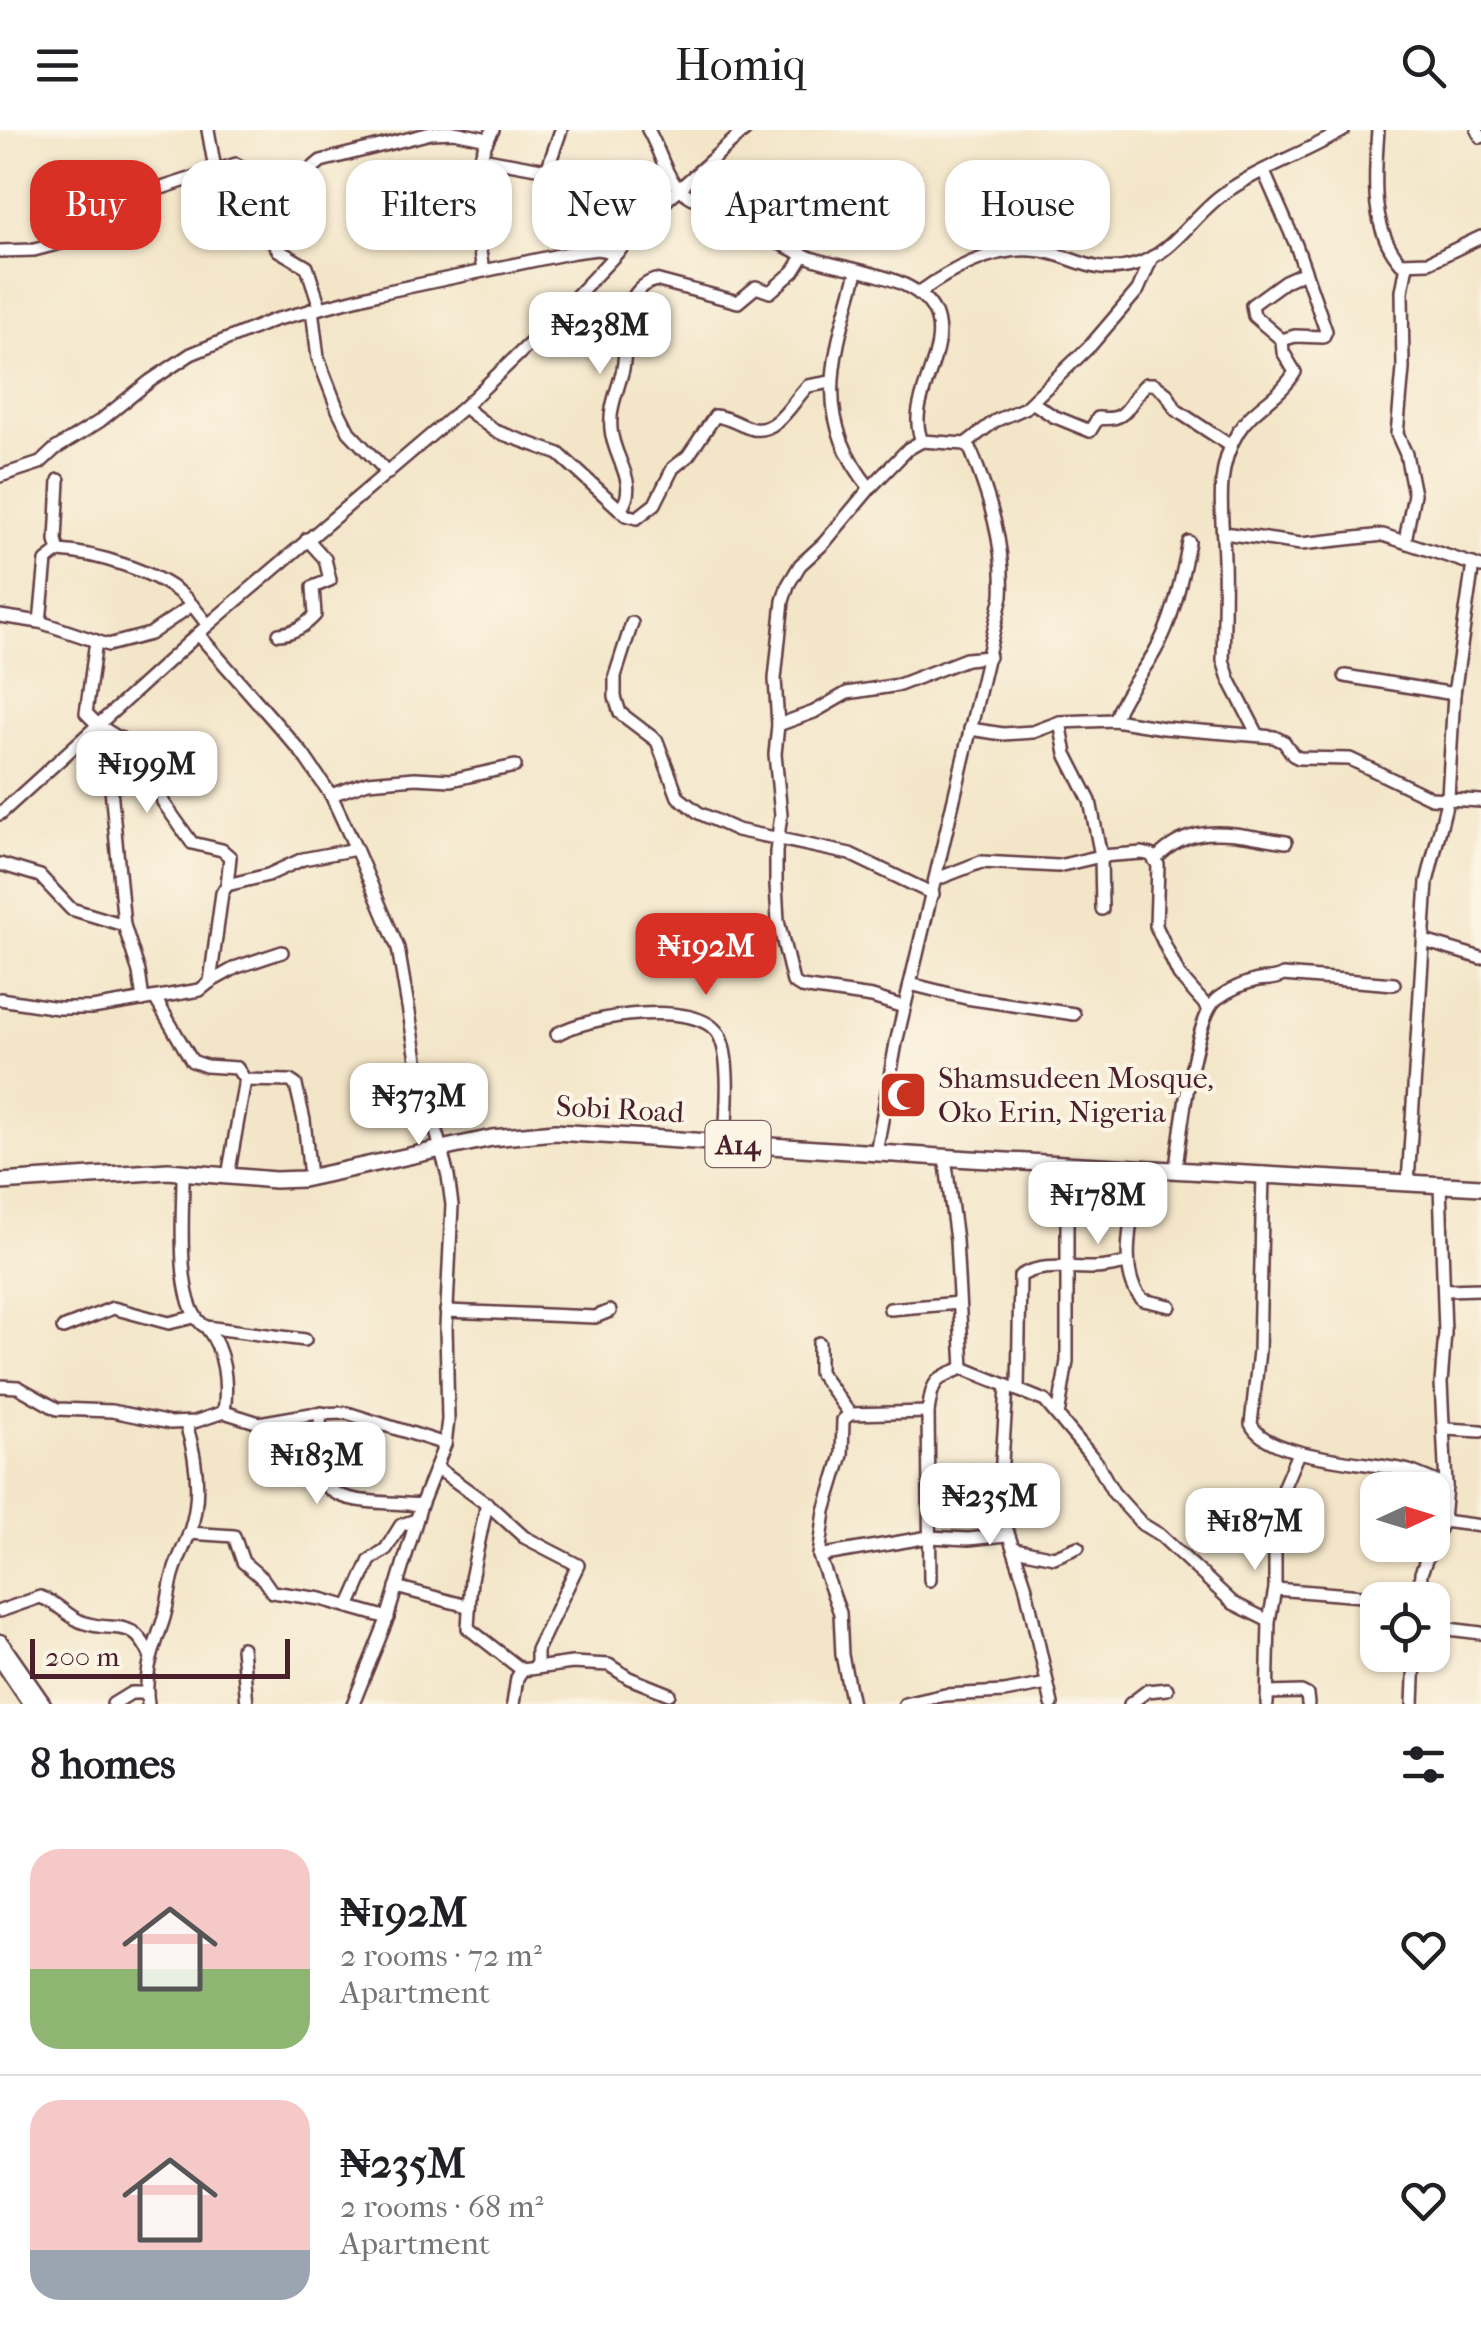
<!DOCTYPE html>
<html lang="en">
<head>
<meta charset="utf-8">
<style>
	:root { --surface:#fff; --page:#f2f2f2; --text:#202124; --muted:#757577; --line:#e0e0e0; --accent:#d93025 }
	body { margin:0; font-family:"IM FELL French Canon",serif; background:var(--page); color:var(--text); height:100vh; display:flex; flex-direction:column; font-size:38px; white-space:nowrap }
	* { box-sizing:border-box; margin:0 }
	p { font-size:32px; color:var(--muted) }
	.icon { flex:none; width:55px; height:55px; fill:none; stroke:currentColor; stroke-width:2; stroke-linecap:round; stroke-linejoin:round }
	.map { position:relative; height:1574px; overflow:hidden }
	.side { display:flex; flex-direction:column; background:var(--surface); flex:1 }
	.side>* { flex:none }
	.banner { position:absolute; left:30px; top:30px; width:1422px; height:90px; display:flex; gap:20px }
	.needle { width:65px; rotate:86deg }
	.buttons { position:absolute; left:1360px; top:1342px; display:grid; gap:20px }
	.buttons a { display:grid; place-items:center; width:90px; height:90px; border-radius:20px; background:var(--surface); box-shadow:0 2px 8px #0004; font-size:50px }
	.scale { position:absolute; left:30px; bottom:25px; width:260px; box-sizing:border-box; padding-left:10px; border:5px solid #4a1f2b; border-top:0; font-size:28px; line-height:35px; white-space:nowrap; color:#4a1f2b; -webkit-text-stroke:8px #fcf5e5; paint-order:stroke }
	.price { position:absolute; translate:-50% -85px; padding:0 22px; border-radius:20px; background:#fff; color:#222; font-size:32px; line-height:65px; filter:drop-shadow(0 2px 5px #0008) }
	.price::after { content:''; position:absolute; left:50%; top:60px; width:30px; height:22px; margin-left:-15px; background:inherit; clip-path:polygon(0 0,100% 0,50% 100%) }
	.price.current { background:var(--accent); color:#fff }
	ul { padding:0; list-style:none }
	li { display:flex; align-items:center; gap:30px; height:250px; padding:0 30px }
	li+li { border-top:2px solid var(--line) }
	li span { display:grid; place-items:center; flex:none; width:280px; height:200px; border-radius:30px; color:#555 }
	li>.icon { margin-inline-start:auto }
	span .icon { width:120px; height:120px; fill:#fffc; stroke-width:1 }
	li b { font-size:42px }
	h2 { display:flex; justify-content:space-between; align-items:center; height:120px; padding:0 30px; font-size:42px }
	.tag { padding:0 35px; border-radius:30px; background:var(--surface); box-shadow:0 2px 8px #0004; font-size:35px; line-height:90px }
	.tag.current { background:var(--accent); color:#fff }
	header { display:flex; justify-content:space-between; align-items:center; height:130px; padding:0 30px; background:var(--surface); font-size:45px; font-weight:600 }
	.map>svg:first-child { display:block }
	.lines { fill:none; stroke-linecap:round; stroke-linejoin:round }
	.minor-casing { stroke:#633d43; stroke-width:16 }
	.major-casing { stroke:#633d43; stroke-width:19 }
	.highway-casing { stroke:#633d43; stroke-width:20 }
	.minor { stroke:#fff; stroke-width:11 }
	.major { stroke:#fff; stroke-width:14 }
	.highway { stroke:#fff; stroke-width:15 }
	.labels { text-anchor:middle; stroke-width:8; stroke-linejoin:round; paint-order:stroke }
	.shield { fill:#fcf5e5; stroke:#7f5f63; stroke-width:2.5 }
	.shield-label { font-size:28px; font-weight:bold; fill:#4a1f2b }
	.poi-label { font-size:30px; fill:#4a1f2b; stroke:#fcf5e5; text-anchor:start }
	.street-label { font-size:30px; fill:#4a1f2b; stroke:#fcf5e5 }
</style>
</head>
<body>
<header><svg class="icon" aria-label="menu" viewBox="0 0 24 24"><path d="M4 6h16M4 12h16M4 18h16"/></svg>Homiq<svg class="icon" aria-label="search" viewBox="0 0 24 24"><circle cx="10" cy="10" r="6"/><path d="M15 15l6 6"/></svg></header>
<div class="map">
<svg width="1481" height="1574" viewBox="0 0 1481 1574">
	<rect width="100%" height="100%" fill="#fcf5e5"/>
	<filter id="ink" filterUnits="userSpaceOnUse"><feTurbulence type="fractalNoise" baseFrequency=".01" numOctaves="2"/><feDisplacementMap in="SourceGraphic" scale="20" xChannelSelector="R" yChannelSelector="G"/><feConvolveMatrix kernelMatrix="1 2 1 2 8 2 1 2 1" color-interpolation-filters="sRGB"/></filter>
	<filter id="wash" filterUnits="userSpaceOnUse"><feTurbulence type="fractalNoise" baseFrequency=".0048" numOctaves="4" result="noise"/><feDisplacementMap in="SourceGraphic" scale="40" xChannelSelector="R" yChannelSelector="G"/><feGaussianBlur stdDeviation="2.25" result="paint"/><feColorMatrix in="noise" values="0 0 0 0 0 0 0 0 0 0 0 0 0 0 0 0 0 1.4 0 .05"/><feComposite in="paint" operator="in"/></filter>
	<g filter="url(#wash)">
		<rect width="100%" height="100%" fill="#f3e5c8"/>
	</g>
	<g filter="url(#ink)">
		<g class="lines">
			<g class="minor-casing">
				<g id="minor">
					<polyline points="208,0 215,39"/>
					<path d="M648,0C659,17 665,48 681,60C694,71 713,78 729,86C756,100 783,117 811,128C847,141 918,144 935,183C952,224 904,271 922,311L965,314L970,318C989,366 1005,414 1002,466L896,913L876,1023"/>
					<path d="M1378,0C1375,44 1369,98 1401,133L1429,132L1481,107"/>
					<polyline points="1477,0 1481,7"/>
					<polyline points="481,28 547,40 561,0"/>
					<polyline points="1264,42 1296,115 1326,201 1323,207 1295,206 1282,210"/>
					<polyline points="265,54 297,51 321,31 431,3 454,2 488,9"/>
					<polyline points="0,121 34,120 61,113 112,74 236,34 263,51 271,109 278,120 307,137 320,177"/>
					<path d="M483,140C475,92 466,44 493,0"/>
					<path d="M857,142C835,222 810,286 870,358"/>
					<path d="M920,162C950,140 993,117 1032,120C1071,122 1090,148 1135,135C1174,123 1192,86 1223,64C1260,38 1306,23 1344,0"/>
					<polyline points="312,179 318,228 338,280 349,302 388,343"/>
					<path d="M1032,272L1053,286L1090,301L1098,288C1130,292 1126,274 1146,254H1154L1167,264L1176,280L1231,316"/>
					<path d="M464,277L495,301L559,324L626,385L637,388L655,374L673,338L688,326L715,286C729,287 740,296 753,299C779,303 793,270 808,256L831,252"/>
					<polyline points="965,314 995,291 1025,278 1091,215 1138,160 1152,127"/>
					<polyline points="0,346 40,333 55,319 100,291 150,251 191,224 274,190 379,163 574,122 597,119 615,122"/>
					<polyline points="59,350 56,411 59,421"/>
					<path d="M621,379C640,352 613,329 611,299C609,277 618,260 623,239C629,208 617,163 655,150L738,172L756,157L770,162L794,141L804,125"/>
					<polyline points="1224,403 1301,414 1383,405 1481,437"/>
					<polyline points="1405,411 1414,364 1406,324 1397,304 1403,239 1402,161 1407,135"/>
					<polyline points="0,486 40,492 108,515 150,504 192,475"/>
					<path d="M40,492L46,431L59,421C95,423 154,441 181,464C192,473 199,484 208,495"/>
					<polyline points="632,493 615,546 615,567 620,583 657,611 678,667 699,683 737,700 850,724 933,764"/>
					<polyline points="198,504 302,623 331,665 356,719 398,818 417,929 448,1046 452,1075 446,1197 448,1290 445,1314 421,1375 386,1492 353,1574"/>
					<path d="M279,504C293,503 305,496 315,485L313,457L330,450L325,429L307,409"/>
					<polyline points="96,511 86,583 98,595 138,620 156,639 163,672 192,713 222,720 230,727 227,755"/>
					<polyline points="1345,546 1454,564"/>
					<path d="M1114,590C1124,564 1140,546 1154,523C1174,489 1181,450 1189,412"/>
					<polyline points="1060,592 1066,624 1090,671 1101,726 1102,779"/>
					<polyline points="778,595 814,582 847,563 899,555 966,529 989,527"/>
					<polyline points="970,599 1003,604 1033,602 1060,592 1114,590 1164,598 1274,607 1284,612 1293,625 1299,628 1350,629 1431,668 1481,671"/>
					<path d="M1257,603L1229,549L1223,530C1224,496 1225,463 1224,430C1223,386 1213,343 1238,302C1252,278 1280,268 1295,242L1283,222L1282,210L1254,186L1252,175L1285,151L1305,142"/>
					<polyline points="120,608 113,625 110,648 124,795"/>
					<polyline points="331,665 368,652 415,648 451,650 515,636"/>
					<polyline points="0,684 208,495 464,277 550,194 669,68 745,0"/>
					<path d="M1156,729C1193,689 1237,705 1286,712"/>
					<polyline points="0,734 40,746 71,779 124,795 139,842 143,870"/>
					<polyline points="937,749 981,732 1058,736 1101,726 1142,723 1151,725 1158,735 1156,796 1179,845 1208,878"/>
					<polyline points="1424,811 1481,828"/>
					<polyline points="210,852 237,837 282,822"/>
					<polyline points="910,854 966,868 1074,884"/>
					<polyline points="155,868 192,931 206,936 237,938 245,950 290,951 296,955 304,990 310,1047"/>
					<polyline points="0,869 58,878 92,878 200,860 210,852 222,763 227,755 268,745 303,729 356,719"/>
					<polyline points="904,877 872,867 801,857 793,852 778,791 776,754 776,722 781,685 775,624 778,595 775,549 783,471 788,455 800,435 824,413 870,358 908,319 922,311"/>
					<path d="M557,904C588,886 698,868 719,905C732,930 726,985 725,1013"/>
					<polyline points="945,1027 956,1110 963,1238"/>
					<path d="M1139,1037C1136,1073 1114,1143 1143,1170L1170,1176"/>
					<path d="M1176,1038C1180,1006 1195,883 1218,868C1228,861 1242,854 1254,851C1265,848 1273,851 1283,845L1394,854"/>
					<path d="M183,1041C184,1075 173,1179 206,1197L305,1210"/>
					<path d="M1263,1043L1259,1221L1251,1294C1267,1329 1373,1332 1409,1341C1421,1345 1434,1351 1446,1356"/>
					<polyline points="228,1046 245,950"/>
					<polyline points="1408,1053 1427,752 1448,667 1454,564 1473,434"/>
					<polyline points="1444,1160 1481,1159"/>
					<polyline points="890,1179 959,1173"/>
					<polyline points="446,1181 595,1187 610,1181"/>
					<path d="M206,1197C225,1220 228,1253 224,1282"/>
					<polyline points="63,1198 113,1178 169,1193 194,1187"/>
					<polyline points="819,1213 819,1242 850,1284"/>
					<polyline points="0,1256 18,1257 57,1279 112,1281 170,1293 194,1292 224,1282 259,1293 311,1284 347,1283 445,1314"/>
					<polyline points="1007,1257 999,1376 1025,1454 1052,1574"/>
					<path d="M1018,1260L1020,1146C1043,1132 1069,1139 1094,1138C1105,1138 1116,1135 1127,1133"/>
					<path d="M322,1283C300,1380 347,1369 421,1375"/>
					<polyline points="1058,1286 1067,1231 1067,1095 1071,1033"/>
					<polyline points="1446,1299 1481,1301"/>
					<polyline points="436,1337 492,1378 524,1407 578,1435 537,1520 537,1537"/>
					<polyline points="487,1373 471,1449 468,1498 522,1540"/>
					<polyline points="1443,1391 1481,1396"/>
					<polyline points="189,1403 234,1406 243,1432 263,1449 272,1462 321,1469 388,1488"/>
					<polyline points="1432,1413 1443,1391 1446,1356 1441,1253 1445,1203 1440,1055"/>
					<polyline points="1015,1419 1054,1427 1078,1417"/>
					<polyline points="819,1426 929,1407 969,1409 1006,1405"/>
					<path d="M930,1450L928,1282C933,1251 933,1249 963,1238L1045,1271L1097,1333L1113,1362L1142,1394L1160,1405L1233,1473L1269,1491"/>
					<polyline points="396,1457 467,1476"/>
					<polyline points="1275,1459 1362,1466"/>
					<polyline points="1419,1470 1421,1443 1432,1415"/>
					<polyline points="349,1477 370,1430 386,1419 401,1395 416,1390"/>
					<path d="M0,1481L40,1467C57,1472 67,1486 82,1492C117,1505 131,1484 151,1527"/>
					<polyline points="1432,1497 1481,1503"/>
					<polyline points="242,1518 247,1574"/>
					<polyline points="1268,1563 1301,1562 1307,1565 1308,1574"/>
					<polyline points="113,1574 131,1563 147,1563"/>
					<path d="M148,1574C143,1544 154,1518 163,1491C168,1476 169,1460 173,1445C177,1430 185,1416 190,1401C202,1365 197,1329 186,1294"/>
					<polyline points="513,1574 517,1548 522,1540 572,1533 609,1535 629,1548 669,1564"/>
					<polyline points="852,1574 842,1525 840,1483 819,1426 825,1381 842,1325 843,1290 850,1284 928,1282"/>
					<polyline points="905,1574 945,1565 1004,1562 1047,1554"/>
					<polyline points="1130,1574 1147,1561 1167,1559"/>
					<polyline points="1267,1574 1269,1491 1275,1459 1275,1404 1284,1356 1298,1323"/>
					<polyline points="1413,1574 1415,1525"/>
				</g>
			</g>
			<g class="major-casing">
				<g id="major">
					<polyline points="0,1512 43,1574"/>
					<polyline points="0,1528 31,1574"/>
				</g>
			</g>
			<g class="highway-casing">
				<polyline id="highway" points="0,1052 168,1041 275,1050 303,1049 492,1008 555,1002 971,1029 1481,1057"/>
			</g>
			<use href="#minor" class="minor"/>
			<use href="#major" class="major"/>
			<use href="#highway" class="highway"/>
		</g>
	</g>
	<defs>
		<g id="mosque-square" transform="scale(2.5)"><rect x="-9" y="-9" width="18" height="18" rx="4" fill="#c8321e" stroke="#fcf5e5"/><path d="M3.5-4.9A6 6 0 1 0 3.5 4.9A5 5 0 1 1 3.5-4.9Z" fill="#fff"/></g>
	</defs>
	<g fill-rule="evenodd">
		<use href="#mosque-square" x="903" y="965"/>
	</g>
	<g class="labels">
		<rect class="shield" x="705.5" y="991" width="65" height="46" rx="8"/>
		<g class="shield-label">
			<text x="738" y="1024">A14</text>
		</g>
		<g class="poi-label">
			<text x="938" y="958">Shamsudeen Mosque,<tspan x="938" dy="34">Oko Erin, Nigeria</tspan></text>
		</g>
		<g class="street-label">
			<text transform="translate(620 979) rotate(3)" y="10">Sobi Road</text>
		</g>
	</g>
</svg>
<div class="buttons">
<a><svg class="needle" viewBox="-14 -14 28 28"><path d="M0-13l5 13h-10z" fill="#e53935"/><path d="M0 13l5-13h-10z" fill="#757577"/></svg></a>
<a><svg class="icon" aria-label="locate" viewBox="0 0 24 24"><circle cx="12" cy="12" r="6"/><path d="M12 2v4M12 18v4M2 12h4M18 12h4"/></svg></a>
</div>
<div class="scale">200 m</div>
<b class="price" style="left:600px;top:247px">₦238M</b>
<b class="price" style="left:147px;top:686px">₦199M</b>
<b class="price current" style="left:706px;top:868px">₦192M</b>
<b class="price" style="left:419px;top:1018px">₦373M</b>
<b class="price" style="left:1098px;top:1117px">₦178M</b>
<b class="price" style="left:317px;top:1377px">₦183M</b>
<b class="price" style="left:990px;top:1418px">₦235M</b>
<b class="price" style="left:1255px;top:1443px">₦187M</b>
<div class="banner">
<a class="tag current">Buy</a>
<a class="tag">Rent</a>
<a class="tag">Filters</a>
<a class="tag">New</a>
<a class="tag">Apartment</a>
<a class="tag">House</a>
</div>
</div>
<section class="side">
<h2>8 homes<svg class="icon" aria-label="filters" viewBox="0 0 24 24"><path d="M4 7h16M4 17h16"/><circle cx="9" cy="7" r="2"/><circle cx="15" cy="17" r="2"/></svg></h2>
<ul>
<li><span style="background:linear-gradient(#f6c9c9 60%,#8fb573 0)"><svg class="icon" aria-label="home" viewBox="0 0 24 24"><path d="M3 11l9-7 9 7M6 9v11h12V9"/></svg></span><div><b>₦192M</b><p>2 rooms · 72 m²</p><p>Apartment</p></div><svg class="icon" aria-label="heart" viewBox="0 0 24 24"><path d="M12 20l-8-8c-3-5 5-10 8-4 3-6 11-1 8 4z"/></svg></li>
<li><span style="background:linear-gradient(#f6c9c9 75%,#9aa5b1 0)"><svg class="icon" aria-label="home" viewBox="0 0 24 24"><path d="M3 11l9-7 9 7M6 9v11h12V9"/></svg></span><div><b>₦235M</b><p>2 rooms · 68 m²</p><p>Apartment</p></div><svg class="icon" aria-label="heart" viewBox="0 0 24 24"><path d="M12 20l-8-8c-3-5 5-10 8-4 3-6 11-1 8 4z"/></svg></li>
</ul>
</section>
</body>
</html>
